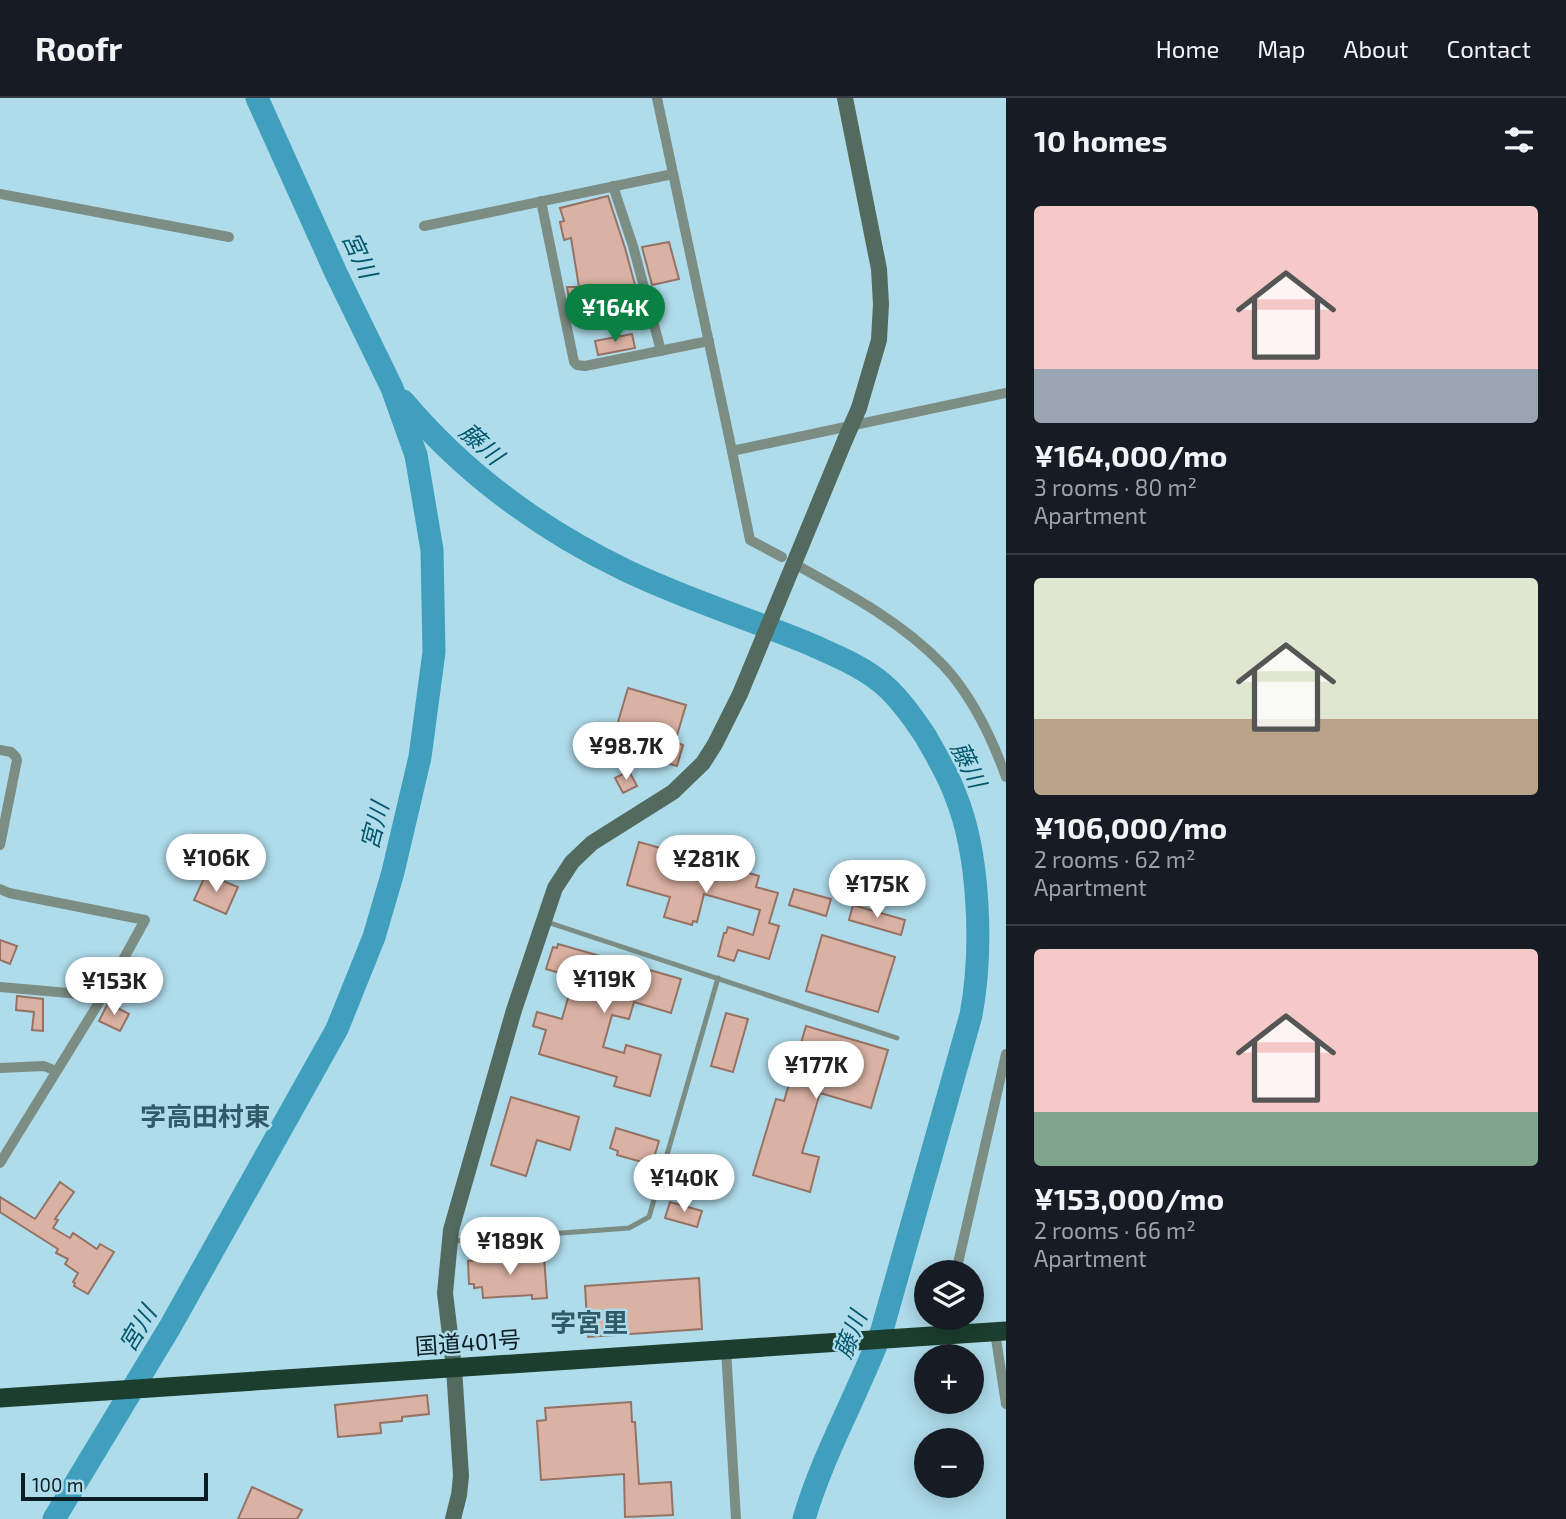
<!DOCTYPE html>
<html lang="en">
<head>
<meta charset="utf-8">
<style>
	:root { --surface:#171b24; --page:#20242c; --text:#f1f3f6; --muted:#9ea1a6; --line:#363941; --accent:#0b8043 }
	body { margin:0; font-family:"Exo 2","Noto Sans JP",sans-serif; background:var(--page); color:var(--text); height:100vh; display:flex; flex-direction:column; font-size:26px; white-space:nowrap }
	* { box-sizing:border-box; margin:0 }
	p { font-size:23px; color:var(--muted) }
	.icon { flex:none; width:38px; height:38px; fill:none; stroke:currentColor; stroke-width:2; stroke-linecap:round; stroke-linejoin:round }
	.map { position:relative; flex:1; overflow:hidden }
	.side { display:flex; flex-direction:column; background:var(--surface); width:560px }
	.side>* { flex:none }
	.controls { position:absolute; left:914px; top:1162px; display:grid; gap:14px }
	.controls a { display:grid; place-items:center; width:70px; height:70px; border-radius:50%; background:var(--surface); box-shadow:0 4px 18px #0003; font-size:35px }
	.scale { position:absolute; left:21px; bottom:18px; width:187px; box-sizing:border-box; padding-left:7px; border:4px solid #0b1c22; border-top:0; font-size:19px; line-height:24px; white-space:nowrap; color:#0b1c22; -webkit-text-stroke:5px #afdceb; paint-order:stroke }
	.price { position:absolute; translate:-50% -60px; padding:0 16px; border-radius:24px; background:#fff; color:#222; font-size:23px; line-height:46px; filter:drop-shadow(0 2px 4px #0008) }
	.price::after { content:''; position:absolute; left:50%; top:42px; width:21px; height:16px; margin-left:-10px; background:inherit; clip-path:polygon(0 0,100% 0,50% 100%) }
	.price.current { background:var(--accent); color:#fff }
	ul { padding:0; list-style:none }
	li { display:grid; align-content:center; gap:14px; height:371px; padding:0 28px }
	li+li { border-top:2px solid var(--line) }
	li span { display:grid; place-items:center; height:217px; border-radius:7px; color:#555 }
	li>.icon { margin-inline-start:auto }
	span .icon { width:126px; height:126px; fill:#fffc; stroke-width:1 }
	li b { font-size:30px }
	h2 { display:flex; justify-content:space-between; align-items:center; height:84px; padding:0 28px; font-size:30px }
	header { display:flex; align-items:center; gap:42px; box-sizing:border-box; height:98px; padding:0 35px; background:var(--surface); border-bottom:2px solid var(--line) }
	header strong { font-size:33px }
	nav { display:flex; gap:38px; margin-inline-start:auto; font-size:24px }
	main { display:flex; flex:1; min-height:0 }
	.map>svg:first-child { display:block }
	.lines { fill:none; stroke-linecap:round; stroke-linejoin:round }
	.river { stroke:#3f9fbd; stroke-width:23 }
	.building { fill:#dab2a3; stroke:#967264; stroke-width:2 }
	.lane { stroke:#7c8d84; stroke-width:5 }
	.street { stroke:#7c8d84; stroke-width:10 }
	.secondary { stroke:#536b5e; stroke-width:16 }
	.highway { stroke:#1b3e2e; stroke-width:19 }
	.secondary-bridge { stroke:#536b5e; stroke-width:16 }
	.labels { text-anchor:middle; stroke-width:5; stroke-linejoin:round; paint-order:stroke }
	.street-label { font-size:23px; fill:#0b1c22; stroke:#afdceb }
	.water-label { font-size:24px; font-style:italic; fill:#03576c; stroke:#afdceb }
	.quarter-label { font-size:26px; font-weight:bold; fill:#315a68; stroke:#afdceb }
</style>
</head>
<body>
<header>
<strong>Roofr</strong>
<nav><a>Home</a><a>Map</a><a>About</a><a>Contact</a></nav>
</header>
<main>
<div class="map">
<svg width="1006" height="1421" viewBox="0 0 1006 1421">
	<rect width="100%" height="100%" fill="#afdceb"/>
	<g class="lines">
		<g class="river">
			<path d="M403,303C464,375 540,431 625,472C685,501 750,521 812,547C834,557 859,567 878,582C897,596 913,619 926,639C936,657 948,676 955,696C980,756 983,853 971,917L882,1232C858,1296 823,1356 804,1421"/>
			<polyline points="54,1421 170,1229 337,931 374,839 393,774 420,659 434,554 432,452 416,357 392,290 336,175 257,0"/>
		</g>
	</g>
	<g class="building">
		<polygon points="608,98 625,150 645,224 630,226 626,209 594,209 594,213 584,213 584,208 570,208 567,189 579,189 571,140 564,142 560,124 564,123 560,110"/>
		<polygon points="669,144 679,181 652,187 642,149"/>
		<polygon points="632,236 635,250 598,257 595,243"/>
		<polygon points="628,590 686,607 675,644 683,647 677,668 611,648"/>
		<polygon points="629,673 637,688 623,695 615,680"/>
		<polygon points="639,744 759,778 756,789 778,795 769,825 779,828 769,861 738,852 734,863 718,858 724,835 726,835 728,829 753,837 760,812 704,796 697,824 693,823 692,827 664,819 670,799 627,787"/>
		<polygon points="206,776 238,789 226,816 194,802"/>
		<polygon points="794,791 831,801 826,818 789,807"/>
		<polygon points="853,807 905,822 901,837 849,822"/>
		<polygon points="822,837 895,859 878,914 806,893"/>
		<polygon points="0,842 17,848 10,866 0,862"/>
		<polygon points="558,846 681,881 671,915 634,904 629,921 612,917 603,949 624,955 626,947 661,957 650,998 614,988 617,979 539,956 546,932 533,928 537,914 562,921 574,879 546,871 553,849 557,850"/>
		<polygon points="17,898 43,901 43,933 32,932 34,914 16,912"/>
		<polygon points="108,905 129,916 120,933 99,923"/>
		<polygon points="726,915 748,921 733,974 711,968"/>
		<polygon points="806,928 888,952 871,1010 820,995 802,1055 819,1059 810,1094 753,1077 776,1001 784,1003"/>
		<polygon points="511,999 579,1019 570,1052 537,1042 526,1078 491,1067"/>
		<polygon points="616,1030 659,1043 653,1063 643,1061 642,1064 617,1057 618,1053 610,1050"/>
		<polygon points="60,1084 74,1094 55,1121 58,1122 53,1130 70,1140 73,1135 97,1151 100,1146 114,1154 88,1196 74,1188 75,1185 73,1184 78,1175 65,1166 68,1161 56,1155 58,1151 0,1114 0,1099 35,1121"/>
		<polygon points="670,1104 702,1113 697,1129 665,1120"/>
		<polygon points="544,1158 547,1200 532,1201 532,1197 483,1200 482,1189 474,1190 474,1186 469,1186 468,1163"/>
		<polygon points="699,1180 702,1231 588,1239 585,1188"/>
		<polygon points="427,1297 429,1316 402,1319 402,1323 380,1325 381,1335 338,1339 335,1307"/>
		<polygon points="631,1304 632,1324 635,1324 639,1386 671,1384 673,1417 625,1419 624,1376 541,1382 537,1323 546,1322 545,1310"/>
		<polygon points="252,1389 302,1412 297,1421 238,1421"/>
	</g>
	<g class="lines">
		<g class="lane">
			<polyline points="547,824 897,940"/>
			<polyline points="453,1143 629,1130 649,1119 718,880"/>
		</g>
		<g class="street">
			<polyline points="657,0 732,353"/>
			<polyline points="613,88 633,148 661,253"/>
			<polyline points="0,96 229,139"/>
			<polyline points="541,103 574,264 577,267 585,268 709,243"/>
			<polyline points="424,128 673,76"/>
			<polyline points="782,459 750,442 732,353 1006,295"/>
			<path d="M802,470C851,497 904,526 943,567C972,598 992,640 1006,679"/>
			<polyline points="0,652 11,654 16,659 17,662 0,747"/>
			<polyline points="0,791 9,795 145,822 103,898 0,1065"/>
			<polyline points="0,889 103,898"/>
			<polyline points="0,970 44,968 56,973"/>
			<polyline points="956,1174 1006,956"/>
			<polyline points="995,1234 1006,1306"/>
			<polyline points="941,1237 945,1220"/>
			<polyline points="726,1251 736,1421"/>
		</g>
		<g class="secondary">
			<polyline points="845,0 879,171 881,206 879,242 859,310"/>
			<polyline points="453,1421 459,1397 461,1378 454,1270 445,1195 451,1132 514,912 555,790 572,764 592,745 673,694 703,665 715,646 740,596 845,342"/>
		</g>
		<polyline class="highway" points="0,1300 1006,1233"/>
		<polyline class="secondary-bridge" points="845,342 859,310"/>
	</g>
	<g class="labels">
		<g class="street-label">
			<text transform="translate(468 1245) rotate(-4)" y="8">国道401号</text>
		</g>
		<g class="water-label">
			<text transform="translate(359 157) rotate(65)" y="8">宮川</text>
			<text transform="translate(481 346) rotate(42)" y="8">藤川</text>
			<text transform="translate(968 667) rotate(64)" y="8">藤川</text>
			<text transform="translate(375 728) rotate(-76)" y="8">宮川</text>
			<text transform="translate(138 1231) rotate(-59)" y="8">宮川</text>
			<text transform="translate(851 1237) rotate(-69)" y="8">藤川</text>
		</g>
		<g class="quarter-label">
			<text x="205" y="1028">字高田村東</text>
			<text x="589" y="1234">字宮里</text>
		</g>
	</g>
</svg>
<div class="controls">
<a><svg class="icon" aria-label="layers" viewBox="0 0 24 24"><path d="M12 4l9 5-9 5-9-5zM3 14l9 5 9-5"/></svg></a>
<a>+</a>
<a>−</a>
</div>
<div class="scale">100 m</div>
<b class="price current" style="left:615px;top:246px">¥164K</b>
<b class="price" style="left:626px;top:684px">¥98.7K</b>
<b class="price" style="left:216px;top:796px">¥106K</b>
<b class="price" style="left:706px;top:797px">¥281K</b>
<b class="price" style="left:877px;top:822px">¥175K</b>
<b class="price" style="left:604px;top:917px">¥119K</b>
<b class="price" style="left:114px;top:919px">¥153K</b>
<b class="price" style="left:816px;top:1003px">¥177K</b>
<b class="price" style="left:684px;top:1116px">¥140K</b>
<b class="price" style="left:510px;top:1179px">¥189K</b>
</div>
<section class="side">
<h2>10 homes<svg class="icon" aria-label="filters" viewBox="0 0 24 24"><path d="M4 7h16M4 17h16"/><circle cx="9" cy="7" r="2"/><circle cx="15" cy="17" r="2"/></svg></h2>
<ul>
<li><span style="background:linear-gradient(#f6c9c9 75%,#9aa5b1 0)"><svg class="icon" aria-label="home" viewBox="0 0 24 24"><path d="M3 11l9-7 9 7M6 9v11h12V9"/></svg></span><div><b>¥164,000/mo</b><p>3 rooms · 80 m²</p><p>Apartment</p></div></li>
<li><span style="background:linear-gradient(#dfe7d0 65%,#b9a48a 0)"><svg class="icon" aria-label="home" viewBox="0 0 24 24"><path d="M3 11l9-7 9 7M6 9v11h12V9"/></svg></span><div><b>¥106,000/mo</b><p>2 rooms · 62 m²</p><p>Apartment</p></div></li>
<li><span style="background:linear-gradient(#f6c9c9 75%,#7fa58c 0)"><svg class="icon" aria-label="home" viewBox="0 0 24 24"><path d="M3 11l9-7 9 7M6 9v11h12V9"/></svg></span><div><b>¥153,000/mo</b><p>2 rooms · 66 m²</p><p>Apartment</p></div></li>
</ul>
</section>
</main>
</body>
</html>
